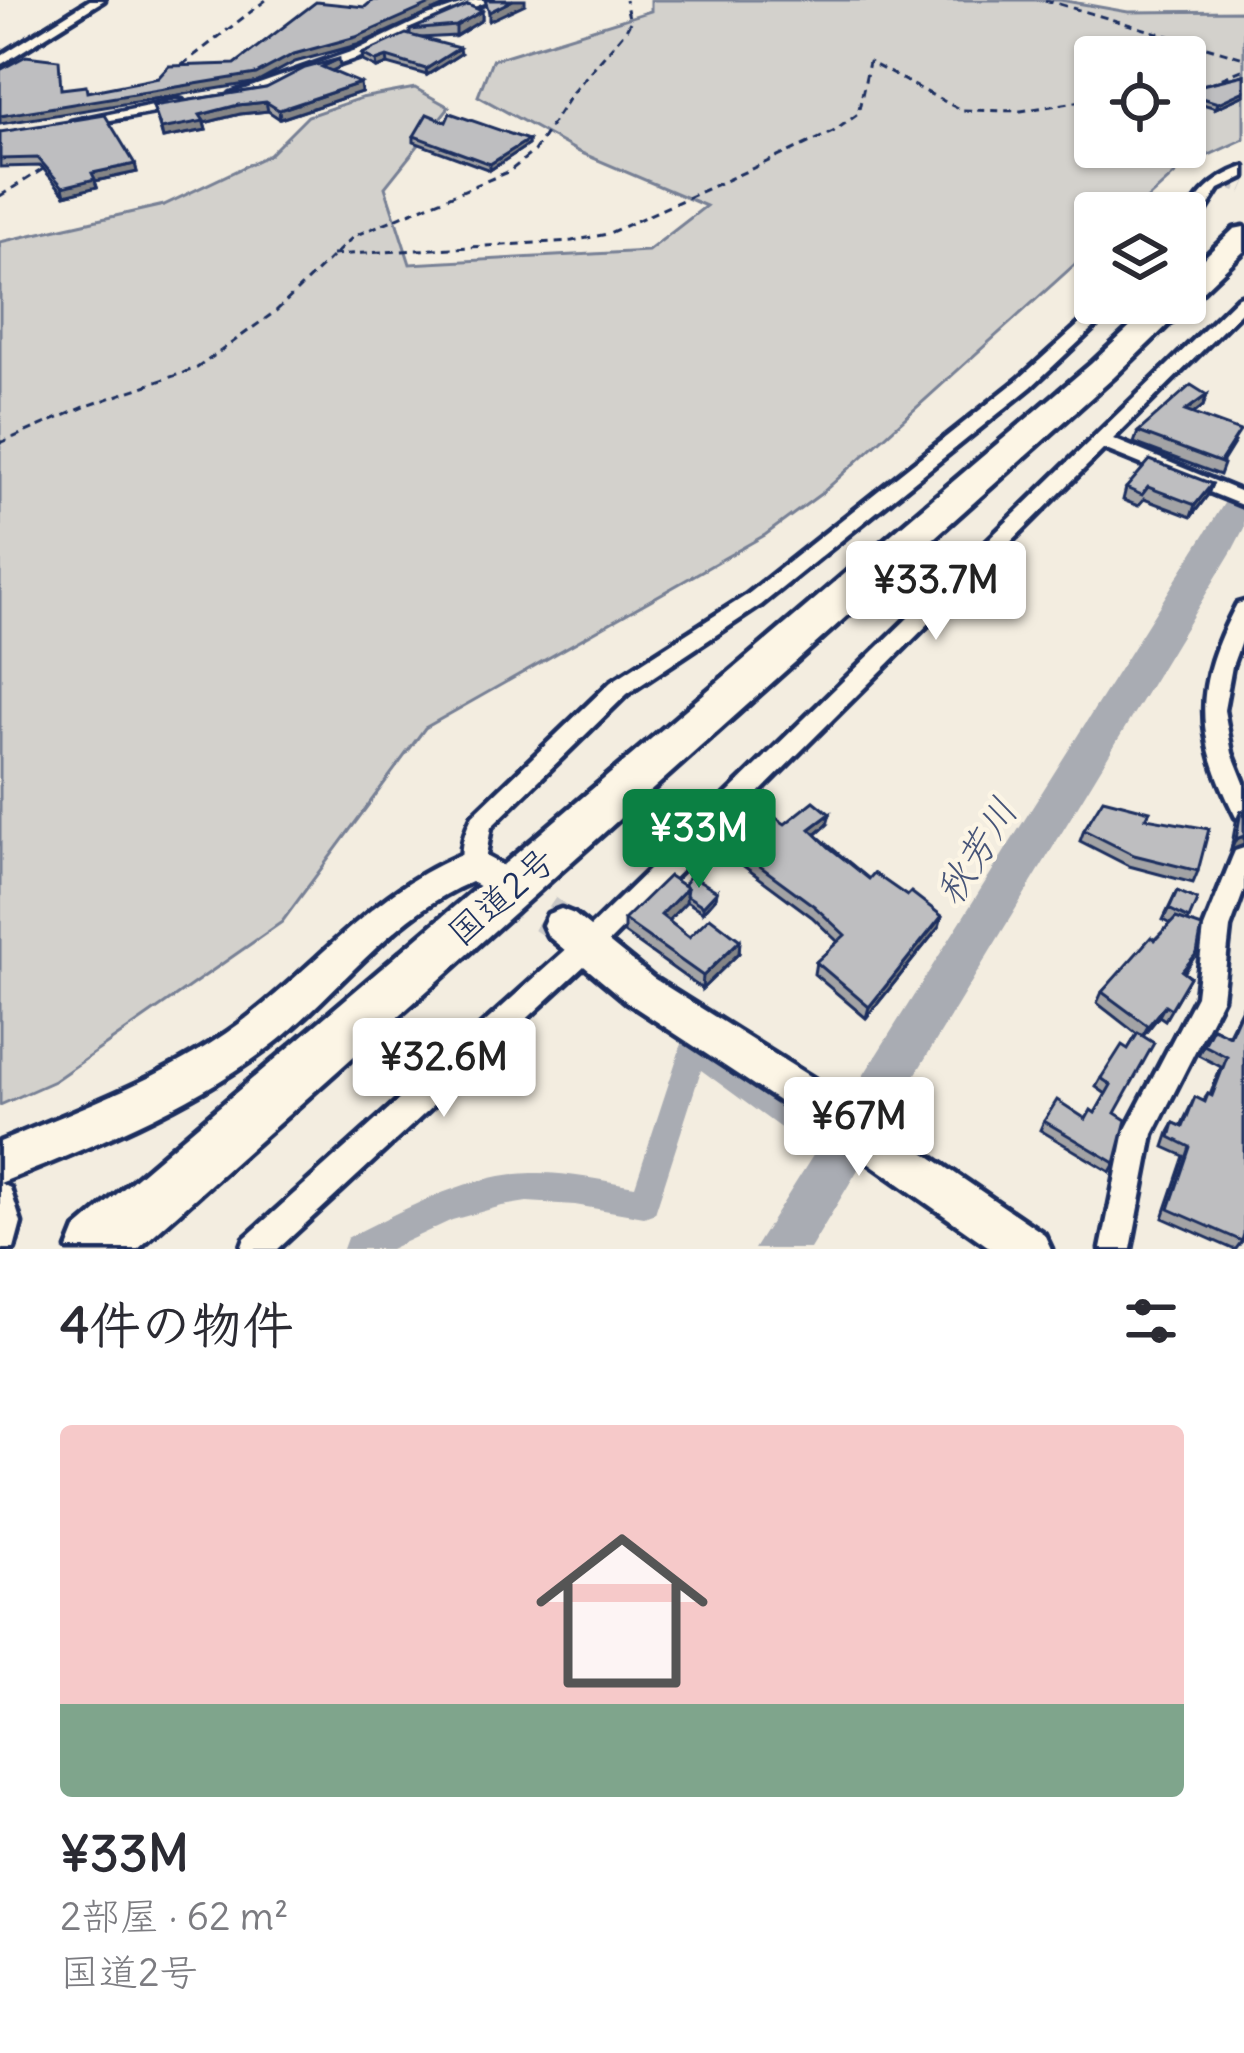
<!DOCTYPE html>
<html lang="ja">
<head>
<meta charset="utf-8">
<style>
	:root { --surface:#fff; --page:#f2f2f3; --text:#2b2b33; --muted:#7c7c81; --accent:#0b8043 }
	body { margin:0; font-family:Delius,"Klee One",sans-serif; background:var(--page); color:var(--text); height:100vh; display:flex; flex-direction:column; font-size:45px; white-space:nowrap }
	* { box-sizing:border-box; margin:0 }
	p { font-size:39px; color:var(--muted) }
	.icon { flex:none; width:66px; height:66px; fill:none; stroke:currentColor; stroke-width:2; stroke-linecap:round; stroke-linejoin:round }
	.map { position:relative; height:1249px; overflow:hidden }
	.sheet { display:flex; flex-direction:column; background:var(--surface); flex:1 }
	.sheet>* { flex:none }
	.fabs { position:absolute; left:1074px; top:36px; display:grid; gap:24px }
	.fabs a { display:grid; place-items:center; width:132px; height:132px; border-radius:12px; background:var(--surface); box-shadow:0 3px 9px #0004; font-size:60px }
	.price { position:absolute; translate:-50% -102px; padding:0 27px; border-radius:12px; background:#fff; color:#222; font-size:39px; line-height:78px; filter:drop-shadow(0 3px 6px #0008) }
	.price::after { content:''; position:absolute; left:50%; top:72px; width:36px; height:27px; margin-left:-18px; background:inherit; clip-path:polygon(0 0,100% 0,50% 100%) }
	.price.active { background:var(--accent); color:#fff }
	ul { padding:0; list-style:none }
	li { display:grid; align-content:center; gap:24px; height:636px; padding:0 60px }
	li span { display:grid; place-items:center; height:372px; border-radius:12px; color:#555 }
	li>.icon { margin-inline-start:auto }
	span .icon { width:216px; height:216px; fill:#fffc; stroke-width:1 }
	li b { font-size:51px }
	h2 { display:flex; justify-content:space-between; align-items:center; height:144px; padding:0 60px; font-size:51px }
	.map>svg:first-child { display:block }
	.green { fill:#d3d1cc; stroke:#778095; stroke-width:3; fill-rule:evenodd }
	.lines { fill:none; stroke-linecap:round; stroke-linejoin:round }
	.canal { fill:#a9acb3; fill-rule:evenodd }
	.river { fill:#a9acb3; fill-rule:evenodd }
	.street-tunnel { stroke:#c8c7c6; stroke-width:14; stroke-dasharray:14 6; stroke-linecap:butt }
	.secondary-tunnel { stroke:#c8c7c6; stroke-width:39; stroke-dasharray:39 20; stroke-linecap:butt }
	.street-casing { stroke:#1b2f5e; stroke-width:9 }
	.secondary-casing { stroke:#1b2f5e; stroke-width:9 }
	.highway-casing { stroke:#1b2f5e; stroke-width:9 }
	.path { stroke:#1b2f5e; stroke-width:3; stroke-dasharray:8 6; stroke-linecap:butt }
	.street { fill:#fcf5e5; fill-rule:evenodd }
	.secondary { fill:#fcf5e5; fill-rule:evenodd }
	.highway { fill:#fcf5e5; fill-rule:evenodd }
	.wall { fill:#a3a3a5; stroke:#1b2f5e; stroke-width:3 }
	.shaded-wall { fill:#858586; stroke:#1b2f5e; stroke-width:3 }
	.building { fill:#bebec0; stroke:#1b2f5e; stroke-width:3 }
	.labels { text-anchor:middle; stroke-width:9; stroke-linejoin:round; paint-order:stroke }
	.street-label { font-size:36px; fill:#1b2f5e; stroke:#fcf5e5 }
	.water-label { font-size:39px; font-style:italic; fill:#465478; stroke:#fcf5e5 }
</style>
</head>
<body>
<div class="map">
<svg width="1244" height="1249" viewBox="0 0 1244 1249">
	<rect width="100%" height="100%" fill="#f3ede0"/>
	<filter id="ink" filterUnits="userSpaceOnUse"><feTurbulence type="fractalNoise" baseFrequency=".00833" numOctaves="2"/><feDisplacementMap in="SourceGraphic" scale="24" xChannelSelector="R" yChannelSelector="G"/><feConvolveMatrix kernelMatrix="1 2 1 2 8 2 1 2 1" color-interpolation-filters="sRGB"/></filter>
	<g filter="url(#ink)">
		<path class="green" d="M651,0H1060L1128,12L1244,11V139L1183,167L1132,213H1095V246L822,493L765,535L425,728L282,922L54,1081L0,1105V242L164,205L269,155L308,116L361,98L415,88L449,107L385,187L410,264L648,251L706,206L579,152L478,96L492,60L651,11ZM1095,57H1185V147H1095Z"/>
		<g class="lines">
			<path class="canal" d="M694,1036L850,1144L854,1154L850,1164L840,1168L830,1164L701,1070L655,1213L644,1217L575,1205L527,1202L502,1206L452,1220L390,1249H343L347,1238C404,1210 467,1174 532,1173C567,1172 601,1180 635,1186L680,1049L684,1040Z"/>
			<polygon class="river" points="1244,486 1244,528 1232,551 810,1249 754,1249 1228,497 1232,490"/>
			<polyline class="street-tunnel" points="1225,179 1244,187"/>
			<polyline class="secondary-tunnel" points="496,880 561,925"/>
			<g class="street-casing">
				<g id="street">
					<polygon points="90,0 104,0 0,65 0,56"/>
					<polygon points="475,0 492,0 433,23 367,55 242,97 231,94 359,49 425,17"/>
					<polygon points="177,100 182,101 182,107 78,126 71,122"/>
					<path d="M1244,167V177L1219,189L1190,235L1185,237C1185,201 1213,178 1244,167Z"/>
					<polygon points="1244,295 1244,309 1113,439 1244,493 1244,506 1104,449 598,953 278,1249 241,1249 245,1238 580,937 1238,297"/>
					<path d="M1103,303H1120L1031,387L761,605L627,694L491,827L483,872L474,875L465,872C457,854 464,833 473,815L611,682L747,595L1019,379Z"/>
					<path d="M1244,602V633L1232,666L1224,710L1232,753L1244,783V820L1236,817C1194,734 1193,686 1237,604Z"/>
					<polygon points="1244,848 1244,890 1230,928 1222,998 1153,1134 1131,1249 1101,1249 1125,1131 1196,996 1204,928 1232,858 1235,851"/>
					<polygon points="0,1183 10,1188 21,1223 14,1249 0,1249"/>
				</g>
			</g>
			<g class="secondary-casing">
				<g id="secondary">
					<path d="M474,850L509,869L514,880L509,891L496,895L471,882C389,916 334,1000 264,1051C186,1109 90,1147 0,1183V1142C81,1108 167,1077 239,1024C318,966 379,883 474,850Z"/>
					<polygon points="561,909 574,914 653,978 849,1101 1044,1234 1051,1249 992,1249 821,1129 627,1002 548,936 543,925 548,914"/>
				</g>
			</g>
			<g class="highway-casing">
				<polygon id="highway" points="1244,227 1244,251 1195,298 1186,301 1184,309 1113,378 138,1249 68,1249 76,1229 1091,364 1156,303 1185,303 1185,276 1234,229"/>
			</g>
			<g class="path">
				<polyline points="1045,0 1244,58"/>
				<polyline points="182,65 266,0"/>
				<polyline points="1209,84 1244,69"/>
				<polyline points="0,196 43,169"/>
				<polyline points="332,255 572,241 607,234 833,132 858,114 869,62 961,110 1021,111 1095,99"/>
				<polyline points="0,443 87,406 197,368 276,311 354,236 510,171 534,151 572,93 626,30 630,22 625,0"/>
			</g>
			<use href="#street" class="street"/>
			<use href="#secondary" class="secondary"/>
			<use href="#highway" class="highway"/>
		</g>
		<g class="wall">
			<polygon points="482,11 482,20 456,36 420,38 460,54 427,75 388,64 377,68 363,61 362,54 410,36 410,30"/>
			<polygon points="340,67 332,71 361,92 280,119 268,111 240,114 204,123 206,130 163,138 153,106 266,88"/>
			<polygon points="1244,75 1244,95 1216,108 1185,99 1185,89"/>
			<polygon points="446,122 528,140 528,145 490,170 414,142 414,136"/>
			<polygon points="0,132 135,164 137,172 95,181 97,187 65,195 41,166 0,167"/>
			<polygon points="1207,395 1203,406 1193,414 1235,442 1222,463 1224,464 1220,475 1134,443 1138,432"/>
			<polygon points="1212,484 1207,496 1191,517 1144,499 1138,506 1123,500 1126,488"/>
			<polygon points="1241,811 1244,811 1244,845 1231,850 1236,822"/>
			<polygon points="1147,819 1198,871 1193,883 1129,866 1080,841 1084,830"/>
			<polygon points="785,824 827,825 816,835 869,879 939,927 866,1018 814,974 816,962 838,942 812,917 722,850 723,839"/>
			<polygon points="683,886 717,891 716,897 703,912 686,901 668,921 689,937 740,940 739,953 702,989 624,933 624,920"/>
			<polygon points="1177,891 1197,900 1187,922 1197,953 1184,973 1190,977 1165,1020 1159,1016 1143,1036 1115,1113 1115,1163 1110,1172 1040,1130 1044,1121 1086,1119 1095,1113 1106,1094 1096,1087 1101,1078 1128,1049 1137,1034 1097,1003 1102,992 1170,924 1163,920"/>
			<polygon points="1244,1004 1242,1241 1236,1249 1233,1249 1163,1218 1184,1156 1164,1147 1169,1132 1174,1123 1181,1126 1195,1097 1203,1101 1208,1094 1210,1095 1221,1067 1198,1055 1213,1028 1228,1036"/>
		</g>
		<g class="shaded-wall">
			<polygon points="440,0 444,0 444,6 357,45 295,62 258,82 0,124 0,116 294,54"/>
			<polygon points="513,0 525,0 525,4 489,21 489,12"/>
			<polygon points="482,11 482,20 456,36 456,26"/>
			<polygon points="459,48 460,54 427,75 426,69"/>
			<polygon points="387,57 388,64 377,68 376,61"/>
			<polygon points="339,59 340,67 323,75 322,67"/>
			<polygon points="360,83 361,92 280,119 279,110"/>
			<polygon points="1244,91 1244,95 1216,108 1218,103"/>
			<polygon points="266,102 268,111 240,114 204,123 206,130 163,138 161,129 200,115 238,105"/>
			<polygon points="528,140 528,145 490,170 490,164"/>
			<polygon points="135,164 137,172 95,181 97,187 65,195 63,187 92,173"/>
			<polygon points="1207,395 1203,406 1182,423 1185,411"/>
			<polygon points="1212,484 1207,496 1191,517 1195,505"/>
			<polygon points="830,814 827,825 808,841 810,829"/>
			<polygon points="1244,836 1244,845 1231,850 1236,839"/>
			<polygon points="687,888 686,902 660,929 661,915"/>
			<polygon points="717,891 716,897 703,912 703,906"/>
			<polygon points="942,916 939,927 866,1018 869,1007"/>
			<polygon points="740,940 739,953 702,989 703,976"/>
			<polygon points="1165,1005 1159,1016 1142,1037 1148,1026"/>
		</g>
		<g class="building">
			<polygon points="373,0 440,0 356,37 294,54 256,74 0,116 0,70 26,56 59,60 61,89 86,86 87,92 158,78 169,66 235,64 316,2 365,7"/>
			<polygon points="485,0 513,0 489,12"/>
			<polygon points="468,5 482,11 456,26 410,30"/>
			<polygon points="406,34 459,48 426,69 387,57 376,61 362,54"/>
			<polygon points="339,59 322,67 360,83 279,110 266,102 238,105 200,115 204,121 161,129 153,106 266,88 305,68"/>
			<polygon points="1244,75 1244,91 1218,103 1185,93 1185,89"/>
			<polygon points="450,113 528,140 490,164 414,136 427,114 446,122"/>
			<polygon points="105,115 135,164 92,173 95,179 63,187 38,158 0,159 0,132"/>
			<polygon points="1191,385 1207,395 1185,411 1240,431 1220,462 1224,464 1138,432"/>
			<polygon points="1150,460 1212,484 1195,505 1148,487 1142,495 1126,488"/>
			<polygon points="1103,799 1150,811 1146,818 1209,829 1198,871 1134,855 1084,830"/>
			<polygon points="814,801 830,814 810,829 829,847 869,879 874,873 907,896 911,892 942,916 869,1007 816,962 845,935 814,906 723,839 753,811 761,808 785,824"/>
			<polygon points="1241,811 1244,811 1244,836 1236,839"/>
			<polygon points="690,875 717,891 703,906 686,895 687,888 683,886"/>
			<polygon points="669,876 687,888 661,915 689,937 710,917 740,940 703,976 624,920"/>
			<polygon points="1177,891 1197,900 1189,919 1169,909"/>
			<polygon points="1176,918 1202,927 1197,953 1182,971 1190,977 1171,1009 1165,1005 1148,1026 1102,992 1151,937 1155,940"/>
			<polygon points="1244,1005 1244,1234 1242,1241 1169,1209 1190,1147 1170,1137 1174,1123 1183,1127 1195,1097 1205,1102 1208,1094 1212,1096 1227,1057 1204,1045 1213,1028 1230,1036"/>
			<polygon points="1138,1033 1154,1043 1115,1113 1126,1120 1115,1163 1044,1121 1057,1100 1086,1119 1091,1110 1095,1113 1111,1085 1101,1078 1122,1045 1128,1049"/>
		</g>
	</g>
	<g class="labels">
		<g class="street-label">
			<text transform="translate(501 896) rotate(-41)" y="13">国道2号</text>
		</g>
		<g class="water-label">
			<text transform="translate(976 851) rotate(-58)" y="14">秋芳川</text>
		</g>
	</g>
</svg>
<div class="fabs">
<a><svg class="icon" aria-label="locate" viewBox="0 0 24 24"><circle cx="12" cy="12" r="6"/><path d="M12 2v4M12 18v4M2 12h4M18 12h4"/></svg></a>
<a><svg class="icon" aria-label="layers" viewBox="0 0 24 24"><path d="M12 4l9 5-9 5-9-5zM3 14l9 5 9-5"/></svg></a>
</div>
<b class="price" style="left:936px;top:643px">¥33.7M</b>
<b class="price active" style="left:699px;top:891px">¥33M</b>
<b class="price" style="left:444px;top:1120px">¥32.6M</b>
<b class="price" style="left:859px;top:1179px">¥67M</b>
</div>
<section class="sheet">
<h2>4件の物件<svg class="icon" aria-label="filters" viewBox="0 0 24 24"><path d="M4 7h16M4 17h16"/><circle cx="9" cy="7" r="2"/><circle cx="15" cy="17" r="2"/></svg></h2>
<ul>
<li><span style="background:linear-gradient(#f6c9c9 75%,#7fa58c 0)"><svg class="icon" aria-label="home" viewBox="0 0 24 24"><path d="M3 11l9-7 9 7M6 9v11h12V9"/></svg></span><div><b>¥33M</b><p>2部屋 · 62 m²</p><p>国道2号</p></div></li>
</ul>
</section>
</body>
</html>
